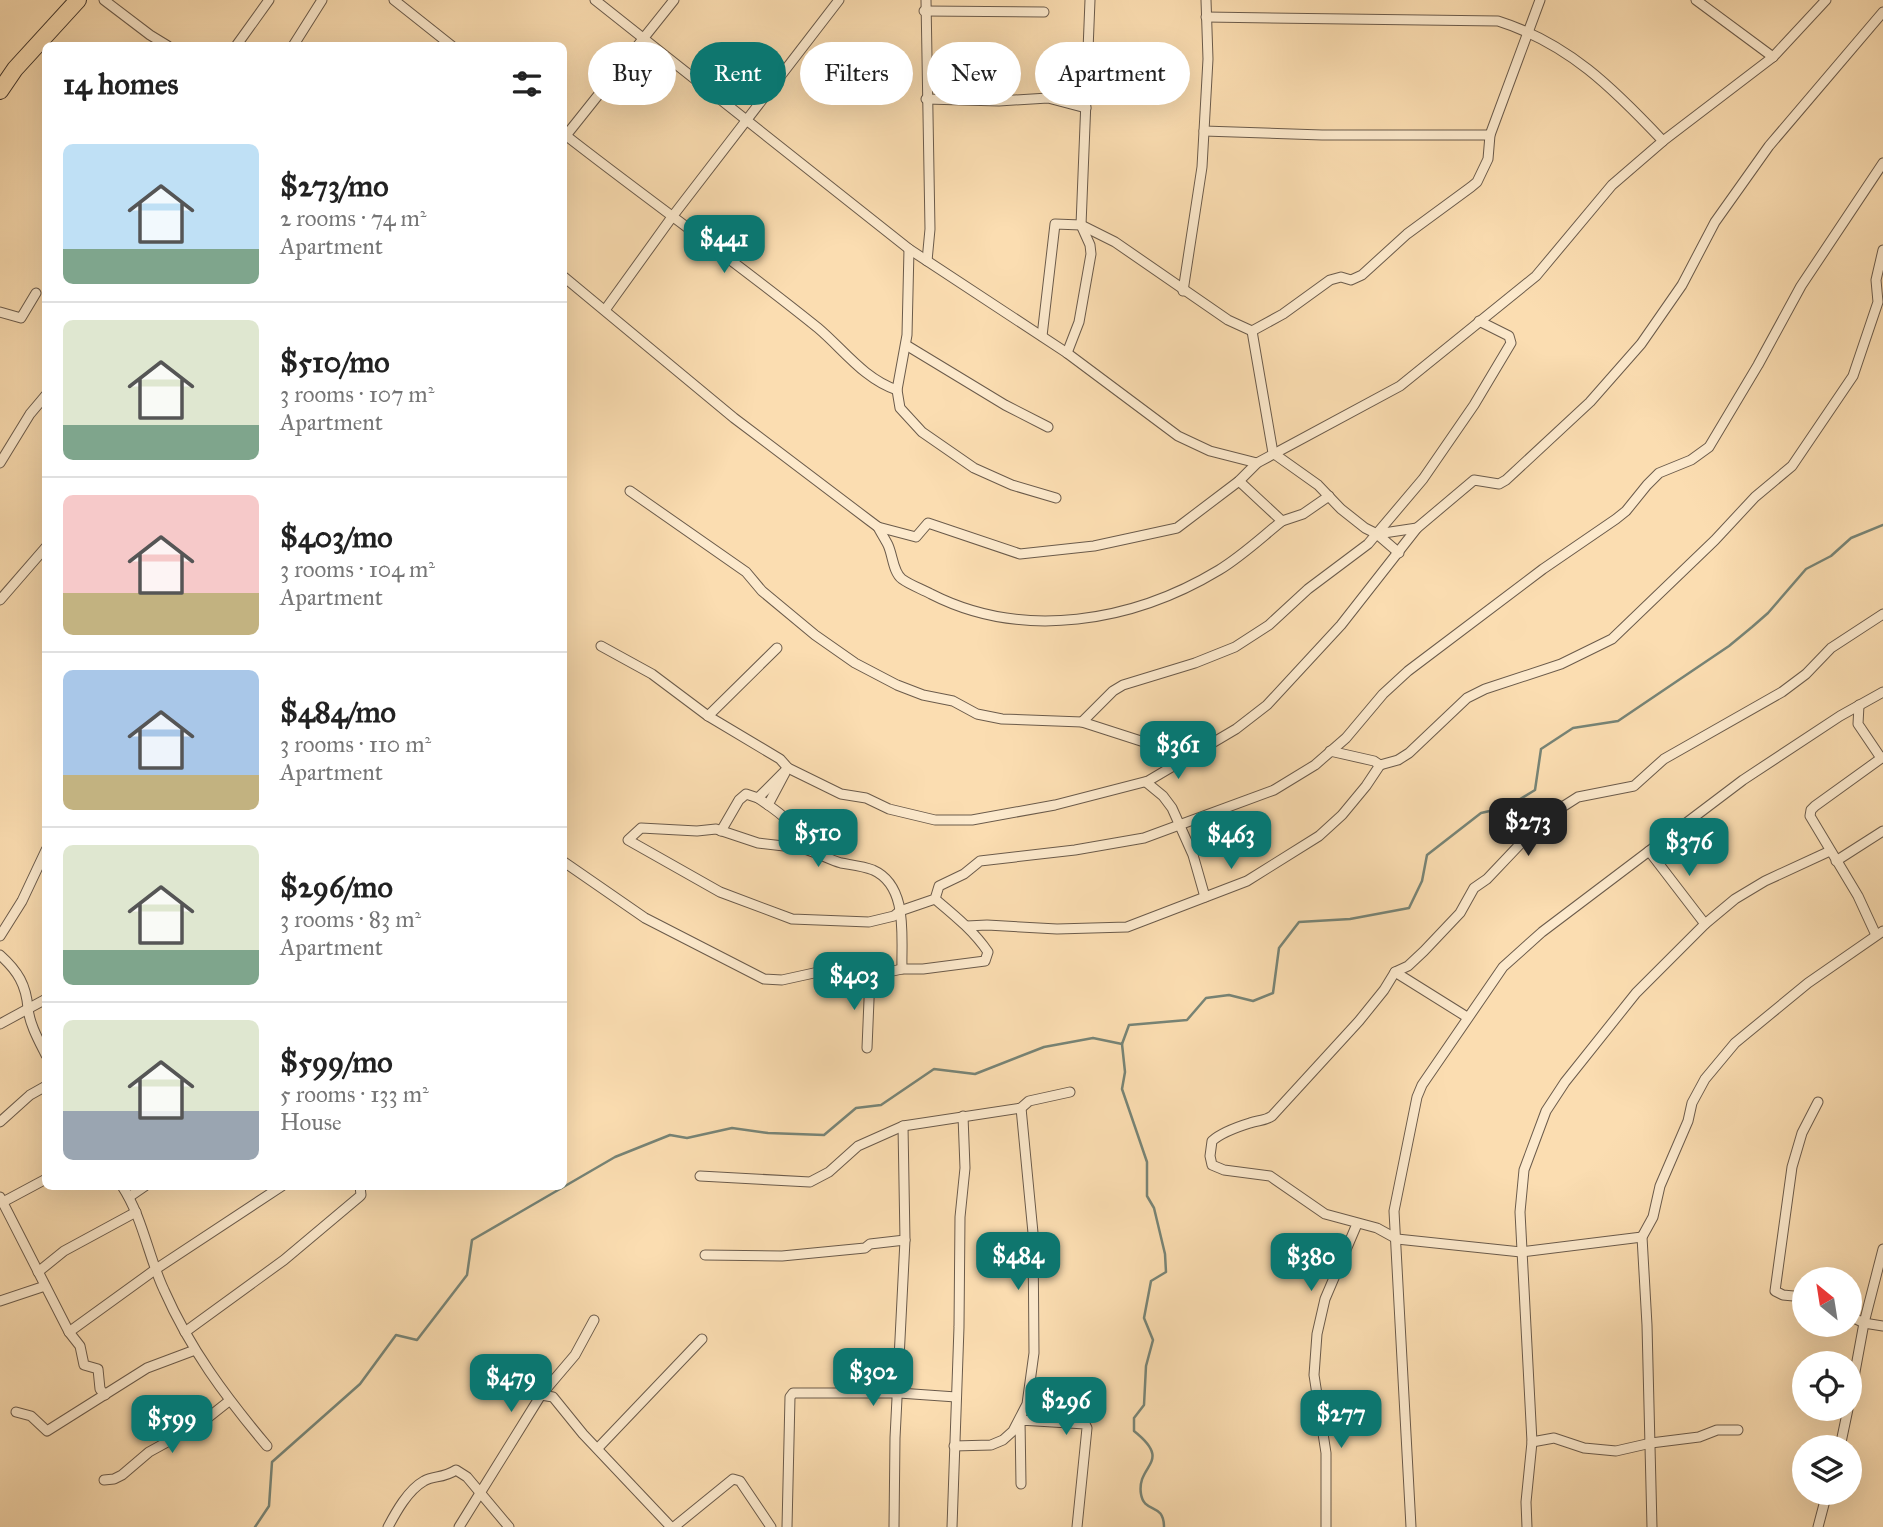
<!DOCTYPE html>
<html lang="en">
<head>
<meta charset="utf-8">
<style>
	:root { --surface:#fff; --page:#f6f6f6; --text:#222; --muted:#767676; --line:#e0e0e0; --accent:#0f766e }
	body { margin:0; font-family:"IM FELL Great Primer",serif; background:var(--page); color:var(--text); height:100vh; display:flex; flex-direction:column; font-size:26px; white-space:nowrap }
	* { box-sizing:border-box; margin:0 }
	p { font-size:23px; color:var(--muted) }
	.icon { flex:none; width:38px; height:38px; fill:none; stroke:currentColor; stroke-width:2; stroke-linecap:round; stroke-linejoin:round }
	.map { position:relative; flex:1; overflow:hidden }
	.drawer { position:absolute; left:42px; top:42px; width:525px; height:1148px; display:flex; flex-direction:column; background:var(--surface); border-radius:10px; box-shadow:0 7px 28px #0002 }
	.drawer>* { flex:none }
	.banner { position:absolute; left:588px; top:42px; width:665px; height:63px; display:flex; gap:14px }
	.needle { width:46px; rotate:330deg }
	.controls { position:absolute; left:1792px; top:1267px; display:grid; gap:14px }
	.controls a { display:grid; place-items:center; width:70px; height:70px; border-radius:50%; background:var(--surface); box-shadow:0 7px 28px #0002; font-size:35px }
	.price { position:absolute; translate:-50% -60px; padding:0 16px; border-radius:14px; background:var(--accent); color:#fff; font-size:23px; line-height:46px; filter:drop-shadow(0 2px 4px #0008) }
	.price::after { content:''; position:absolute; left:50%; top:42px; width:21px; height:16px; margin-left:-10px; background:inherit; clip-path:polygon(0 0,100% 0,50% 100%) }
	.price.selected { background:#222; color:#fff }
	ul { padding:0; list-style:none }
	li { display:flex; align-items:center; gap:21px; height:175px; padding:0 21px }
	li+li { border-top:2px solid var(--line) }
	li span { display:grid; place-items:center; flex:none; width:196px; height:140px; border-radius:10px; color:#555 }
	li>.icon { margin-inline-start:auto }
	span .icon { width:84px; height:84px; fill:#fffc; stroke-width:1 }
	li b { font-size:30px }
	h2 { display:flex; justify-content:space-between; align-items:center; height:84px; padding:0 21px; font-size:30px }
	.tag { padding:0 24px; border-radius:32px; background:var(--surface); box-shadow:0 7px 28px #0002; font-size:24px; line-height:63px }
	.tag.selected { background:var(--accent); color:#fff }
	.map>svg:first-child { display:block }
	.lines { fill:none; stroke-linecap:round; stroke-linejoin:round }
	.stream { stroke:#778476; stroke-width:2.5 }
	.street-casing { stroke:#6b5b4b; stroke-width:11 }
	.highway-casing { stroke:#3b3029; stroke-width:18 }
	.street { stroke:#fce9cc; stroke-width:9 }
	.highway { stroke:#fbddb1; stroke-width:16 }
</style>
</head>
<body>
<div class="map">
<svg width="1883" height="1527" viewBox="0 0 1883 1527">
	<rect width="100%" height="100%" fill="#fbddb1"/>
	<filter id="stains"><feTurbulence type="fractalNoise" baseFrequency=".00286" numOctaves="4"/><feColorMatrix values="0 0 0 0 .2 0 0 0 0 .09 0 0 0 0 .02 0 0 0 .5 -.17"/></filter>
	<radialGradient id="worn" r=".72"><stop offset=".6" stop-color="#630" stop-opacity="0"/><stop offset="1" stop-color="#630" stop-opacity=".3"/></radialGradient>
	<g class="lines">
		<g class="stream">
			<path d="M1122,1044L1125,1072L1122,1089L1147,1162V1196L1154,1208L1165,1254L1166,1272L1151,1281L1144,1318L1153,1340L1146,1366L1144,1405L1134,1418V1431C1174,1463 1136,1464 1141,1494C1144,1514 1164,1502 1164,1527"/>
			<polyline points="255,1527 269,1506 272,1462 360,1384 396,1335 417,1340 467,1275 472,1240 615,1157 670,1135 687,1138 732,1128 768,1133 824,1135 856,1108 881,1105 934,1069 975,1074 1044,1047 1093,1038 1122,1044 1129,1025 1187,1020 1206,998 1229,995 1253,1001 1273,993 1279,948 1299,922 1350,919 1409,908 1422,881 1427,855 1481,813 1507,807 1535,790 1541,749 1573,728 1618,721 1729,646 1752,627 1768,613 1806,569 1831,556 1851,538 1883,525"/>
		</g>
		<g class="street-casing">
			<g id="street">
				<polyline points="104,0 150,35 168,46"/>
				<polyline points="394,0 452,46"/>
				<polyline points="595,0 909,249 1067,353 1178,436 1210,451 1257,463"/>
				<polyline points="926,0 930,229 927,261"/>
				<polyline points="1696,0 1773,57"/>
				<polyline points="924,11 1044,12"/>
				<path d="M1206,17L1498,21C1568,43 1613,88 1663,141"/>
				<polyline points="236,46 269,0"/>
				<polyline points="293,46 322,0"/>
				<polyline points="926,99 999,101 1048,98 1086,108"/>
				<polyline points="1204,131 1322,135 1490,135"/>
				<path d="M564,134C647,199 735,261 818,328C843,349 864,379 897,390"/>
				<polyline points="564,138 674,0"/>
				<polyline points="909,249 907,335 897,390 900,408 922,432 974,468 1012,485 1056,498"/>
				<polyline points="564,277 734,418 870,521 878,527 916,537 928,523 1020,554 1094,546 1177,528 1239,481 1257,463 1400,386 1536,276 1612,185 1663,141 1773,57 1826,0"/>
				<polyline points="1183,291 1202,167 1208,59 1206,0"/>
				<polyline points="605,310 672,217 839,0"/>
				<polyline points="0,312 21,318 36,293"/>
				<polyline points="1252,331 1273,453 1318,485 1341,509 1365,528 1377,534 1417,528"/>
				<polyline points="1042,336 1055,224 1081,225 1115,242 1228,320 1252,331 1283,314 1330,280 1341,277 1351,280 1362,275 1407,234 1471,187 1477,182 1488,159 1490,135 1540,0"/>
				<polyline points="906,345 1005,405 1048,427"/>
				<polyline points="1067,353 1079,322 1091,254 1090,245 1081,225 1090,0"/>
				<polyline points="0,463 30,414 46,395"/>
				<polyline points="1239,481 1282,521 1303,514 1329,496"/>
				<polyline points="630,491 746,572 762,591 815,635 855,663 897,685 923,695 953,701 977,714 1002,719 1082,722 1144,742 1159,740 1173,732 1196,751"/>
				<path d="M878,527C881,533 885,539 888,545C893,556 893,572 902,579C910,585 922,589 931,594C1023,641 1133,622 1219,570C1242,556 1262,537 1282,521"/>
				<polyline points="1377,534 1399,553"/>
				<polyline points="0,600 46,547"/>
				<polyline points="601,646 652,674 708,716 780,759 788,768 841,794 866,798 889,809 935,820 972,820 1055,805 1148,781 1236,729 1267,705 1341,625 1417,528 1474,480 1499,484 1506,480 1590,402 1641,344 1682,285 1715,222 1769,146 1883,12"/>
				<polyline points="1859,705 1858,724 1881,758"/>
				<polyline points="708,716 777,648"/>
				<polyline points="1082,722 1113,691 1123,685 1195,663 1235,647 1269,625 1308,589 1368,544 1423,479 1474,405 1511,343 1509,336 1479,321"/>
				<polyline points="1330,751 1374,761 1380,765 1398,760 1409,753 1467,698 1485,689 1561,664 1612,639 1715,540 1755,497 1792,466 1853,376 1878,302 1876,280 1883,250"/>
				<polyline points="1146,782 1163,796 1172,808 1193,855 1205,897"/>
				<path d="M758,798C777,811 799,824 801,848C815,851 827,859 841,863C852,865 863,866 873,870C909,886 901,938 902,969"/>
				<polyline points="768,805 785,773"/>
				<polyline points="721,831 739,800 746,794 758,798 788,768"/>
				<polyline points="801,848 758,843 716,829 697,831 641,828 628,840 720,892 792,919 869,922 894,916 900,911 935,899 939,886 964,874 980,861 1075,850 1144,838 1274,790 1315,765 1346,738 1383,694 1408,671 1543,569 1616,519 1626,511 1647,485 1659,473 1691,460 1709,447 1758,365 1801,286 1883,163"/>
				<polyline points="1649,851 1705,924"/>
				<polyline points="1836,861 1883,831"/>
				<path d="M564,862L645,918L764,979L782,980L823,971L870,976L902,969H923L985,961L988,952C974,931 954,915 935,899"/>
				<polyline points="967,926 987,925 1057,929 1127,927 1247,881 1319,836 1342,815 1366,786 1380,765"/>
				<polyline points="1876,935 1858,896 1810,816 1811,810 1815,806 1883,757"/>
				<polyline points="0,936 22,901 46,850"/>
				<path d="M0,955C18,971 26,985 28,1008C29,1023 39,1041 46,1055"/>
				<polyline points="1395,972 1467,1017"/>
				<polyline points="0,1024 46,999"/>
				<polyline points="867,1048 870,976"/>
				<polyline points="0,1122 30,1095 46,1086"/>
				<polyline points="700,1176 810,1182 829,1172 858,1146 903,1126 1021,1108 1029,1101 1070,1092"/>
				<path d="M122,1186C143,1218 148,1256 164,1290C190,1349 225,1396 267,1446"/>
				<polyline points="0,1197 69,1332 80,1346 84,1365 98,1369 100,1389 105,1395"/>
				<polyline points="129,1197 145,1186"/>
				<polyline points="3,1202 46,1179"/>
				<path d="M1642,1237L1521,1252L1397,1239L1377,1228L1325,1214L1270,1176L1224,1170L1212,1165L1210,1156L1212,1141C1222,1132 1237,1127 1250,1123C1258,1120 1265,1121 1272,1116L1359,1021L1384,990L1395,972L1408,966L1424,951L1460,913L1474,888L1487,879L1523,841L1556,811L1578,797L1634,786L1664,759L1782,692L1806,674L1831,648L1883,614"/>
				<polyline points="705,1255 782,1256 865,1248 870,1244 905,1240"/>
				<polyline points="38,1272 64,1251 136,1212"/>
				<polyline points="1804,1297 1783,1295 1775,1291 1792,1167 1802,1133 1818,1102"/>
				<polyline points="0,1301 45,1286"/>
				<polyline points="1850,1316 1864,1323 1883,1326"/>
				<polyline points="69,1332 156,1269 282,1186"/>
				<polyline points="185,1332 284,1260 359,1197 361,1195 360,1186"/>
				<polyline points="541,1395 553,1397 583,1434 671,1527"/>
				<polyline points="1850,1399 1864,1323 1883,1249"/>
				<polyline points="16,1412 31,1416 47,1431 147,1368 195,1350"/>
				<polyline points="1532,1442 1554,1438 1584,1448 1616,1451 1651,1443 1699,1437 1717,1430 1738,1430"/>
				<polyline points="954,1446 991,1445 1003,1440 1013,1431 1027,1404 1034,1353 1033,1233 1021,1108"/>
				<polyline points="1840,1447 1848,1409"/>
				<polyline points="598,1448 702,1339"/>
				<polyline points="104,1480 114,1479 122,1475 149,1452 200,1424 229,1401"/>
				<polyline points="1021,1484 1020,1420 1085,1424 1087,1428 1077,1527"/>
				<path d="M388,1527C396,1512 408,1490 424,1481C434,1475 442,1479 456,1470L467,1477L509,1527"/>
				<polyline points="459,1527 541,1395 575,1355 594,1320"/>
				<polyline points="674,1527 733,1479 740,1481 771,1527"/>
				<polyline points="787,1527 790,1397 793,1393 899,1393 956,1397"/>
				<polyline points="894,1527 895,1438 905,1240 903,1126"/>
				<polyline points="952,1527 959,1327 960,1217 965,1168 963,1116"/>
				<polyline points="1326,1527 1326,1453 1314,1375 1317,1334 1325,1299 1357,1224"/>
				<polyline points="1411,1527 1394,1211 1417,1097 1422,1085 1503,967 1542,932 1743,780 1840,716 1883,692"/>
				<polyline points="1527,1527 1526,1502 1532,1442 1520,1212 1524,1170 1546,1111 1565,1082 1636,993 1705,924 1735,899 1765,881 1830,851"/>
				<polyline points="1652,1527 1647,1325 1642,1237 1653,1217 1660,1186 1688,1121 1692,1103 1705,1079 1735,1043 1808,983 1883,931"/>
				<polyline points="1818,1527 1827,1493"/>
			</g>
		</g>
		<g class="highway-casing">
			<polyline id="highway" points="0,91 15,69 78,0"/>
		</g>
		<use href="#street" class="street"/>
		<use href="#highway" class="highway"/>
	</g>
	<rect width="100%" height="100%" filter="url(#stains)"/>
	<rect width="100%" height="100%" fill="url(#worn)"/>
</svg>
<div class="controls">
<a><svg class="needle" viewBox="-14 -14 28 28"><path d="M0-13l5 13h-10z" fill="#e53935"/><path d="M0 13l5-13h-10z" fill="#767676"/></svg></a>
<a><svg class="icon" aria-label="locate" viewBox="0 0 24 24"><circle cx="12" cy="12" r="6"/><path d="M12 2v4M12 18v4M2 12h4M18 12h4"/></svg></a>
<a><svg class="icon" aria-label="layers" viewBox="0 0 24 24"><path d="M12 4l9 5-9 5-9-5zM3 14l9 5 9-5"/></svg></a>
</div>
<b class="price" style="left:724px;top:275px">$441</b>
<b class="price" style="left:1178px;top:781px">$361</b>
<b class="price selected" style="left:1528px;top:858px">$273</b>
<b class="price" style="left:818px;top:869px">$510</b>
<b class="price" style="left:1231px;top:871px">$463</b>
<b class="price" style="left:1689px;top:878px">$376</b>
<b class="price" style="left:854px;top:1012px">$403</b>
<b class="price" style="left:1018px;top:1292px">$484</b>
<b class="price" style="left:1311px;top:1293px">$380</b>
<b class="price" style="left:873px;top:1408px">$302</b>
<b class="price" style="left:511px;top:1414px">$479</b>
<b class="price" style="left:1066px;top:1437px">$296</b>
<b class="price" style="left:1341px;top:1450px">$277</b>
<b class="price" style="left:172px;top:1455px">$599</b>
<div class="banner">
<a class="tag">Buy</a>
<a class="tag selected">Rent</a>
<a class="tag">Filters</a>
<a class="tag">New</a>
<a class="tag">Apartment</a>
</div>
<section class="drawer">
<h2>14 homes<svg class="icon" aria-label="filters" viewBox="0 0 24 24"><path d="M4 7h16M4 17h16"/><circle cx="9" cy="7" r="2"/><circle cx="15" cy="17" r="2"/></svg></h2>
<ul>
<li><span style="background:linear-gradient(#bfe0f5 75%,#7fa58c 0)"><svg class="icon" aria-label="home" viewBox="0 0 24 24"><path d="M3 11l9-7 9 7M6 9v11h12V9"/></svg></span><div><b>$273/mo</b><p>2 rooms · 74 m²</p><p>Apartment</p></div></li>
<li><span style="background:linear-gradient(#dfe7d0 75%,#7fa58c 0)"><svg class="icon" aria-label="home" viewBox="0 0 24 24"><path d="M3 11l9-7 9 7M6 9v11h12V9"/></svg></span><div><b>$510/mo</b><p>3 rooms · 107 m²</p><p>Apartment</p></div></li>
<li><span style="background:linear-gradient(#f6c9c9 70%,#c2b280 0)"><svg class="icon" aria-label="home" viewBox="0 0 24 24"><path d="M3 11l9-7 9 7M6 9v11h12V9"/></svg></span><div><b>$403/mo</b><p>3 rooms · 104 m²</p><p>Apartment</p></div></li>
<li><span style="background:linear-gradient(#a9c7e8 75%,#c2b280 0)"><svg class="icon" aria-label="home" viewBox="0 0 24 24"><path d="M3 11l9-7 9 7M6 9v11h12V9"/></svg></span><div><b>$484/mo</b><p>3 rooms · 110 m²</p><p>Apartment</p></div></li>
<li><span style="background:linear-gradient(#dfe7d0 75%,#7fa58c 0)"><svg class="icon" aria-label="home" viewBox="0 0 24 24"><path d="M3 11l9-7 9 7M6 9v11h12V9"/></svg></span><div><b>$296/mo</b><p>3 rooms · 83 m²</p><p>Apartment</p></div></li>
<li><span style="background:linear-gradient(#dfe7d0 65%,#9aa5b1 0)"><svg class="icon" aria-label="home" viewBox="0 0 24 24"><path d="M3 11l9-7 9 7M6 9v11h12V9"/></svg></span><div><b>$599/mo</b><p>5 rooms · 133 m²</p><p>House</p></div></li>
</ul>
</section>
</div>
</body>
</html>
